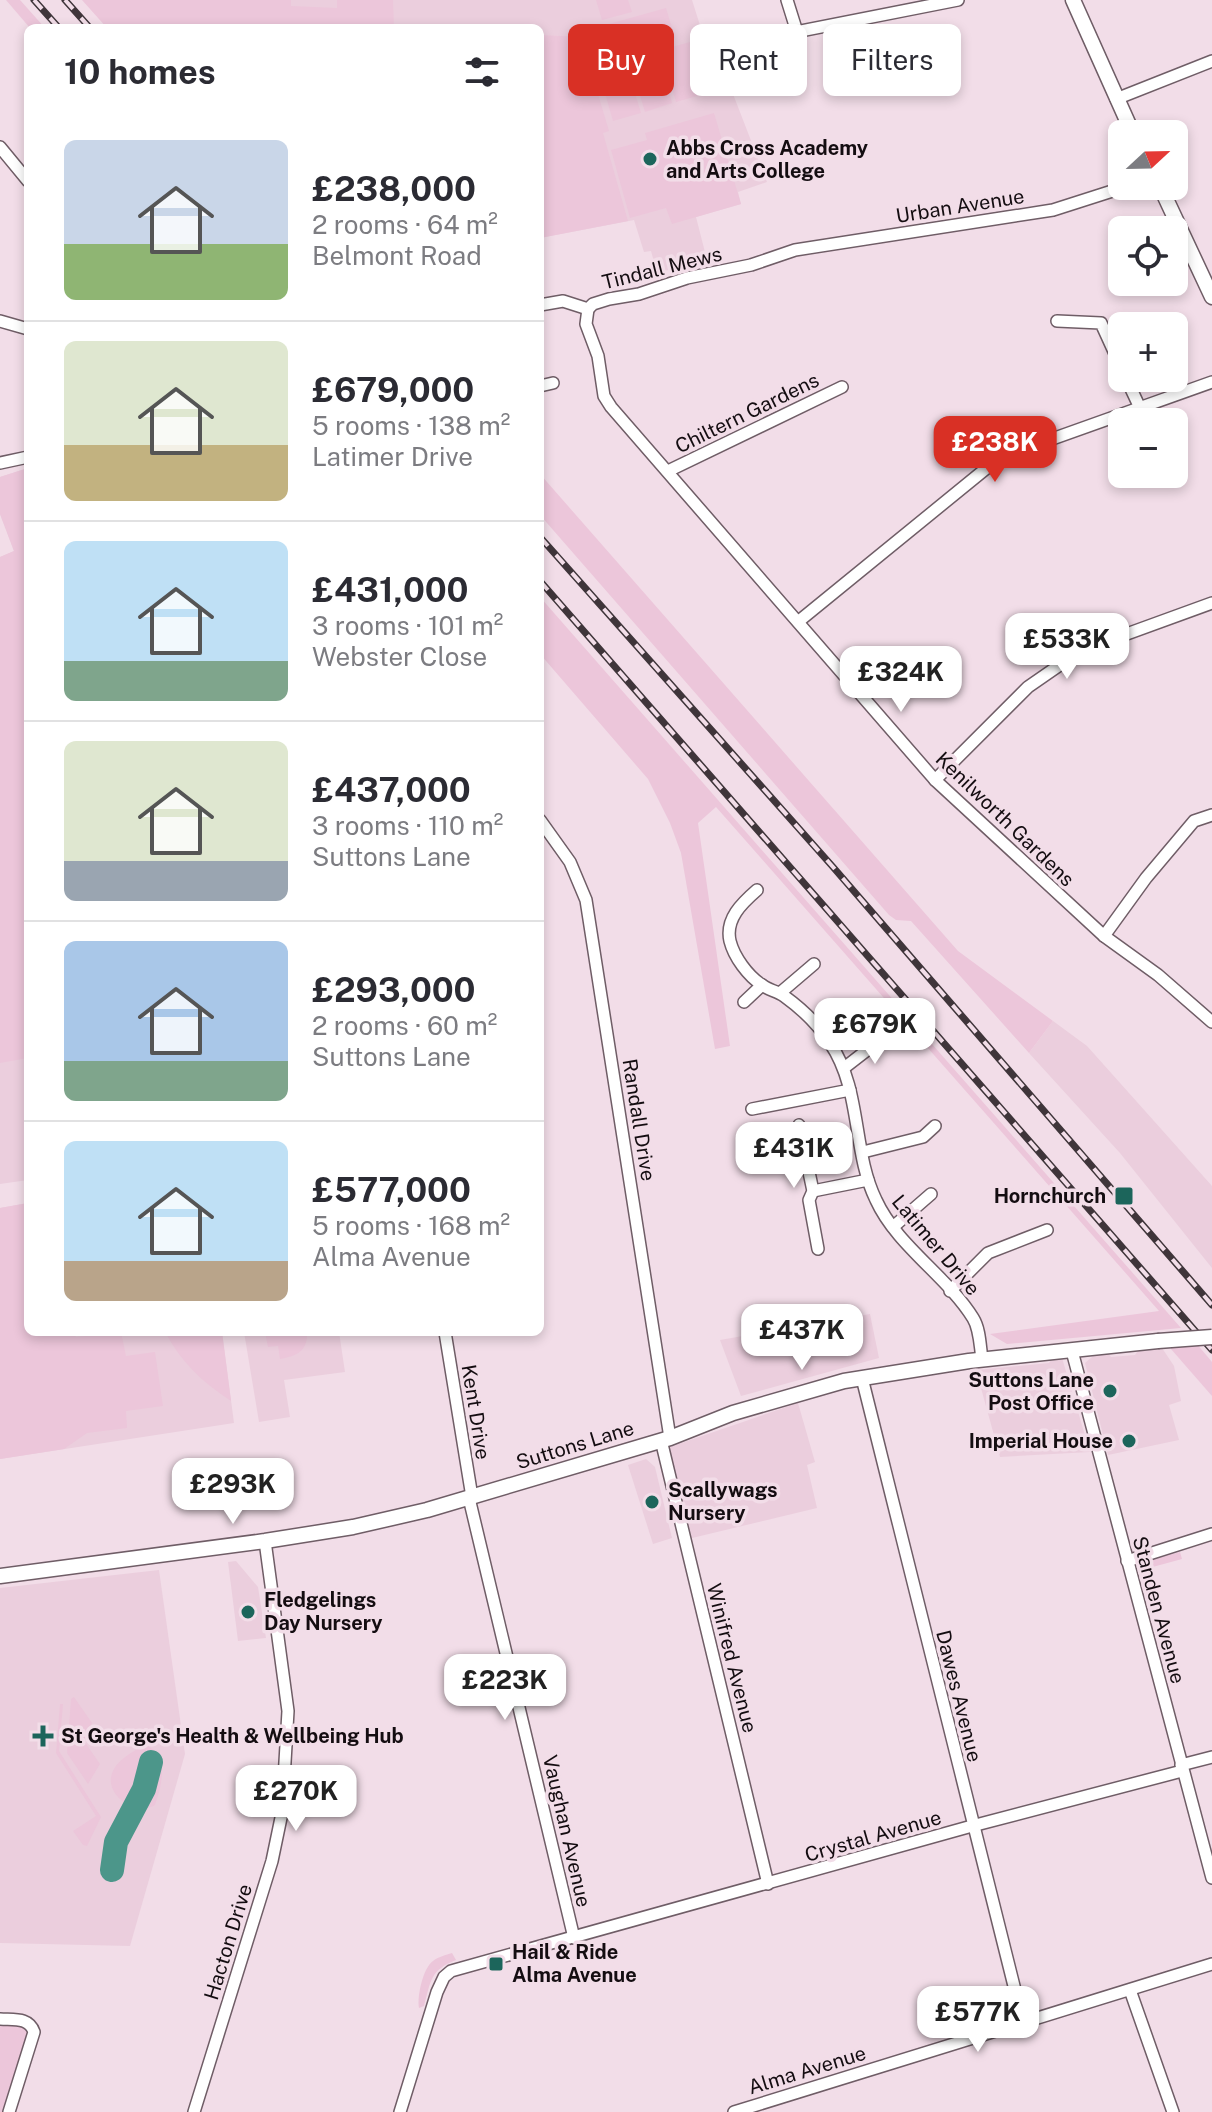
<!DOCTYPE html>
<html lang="en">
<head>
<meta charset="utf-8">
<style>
	:root { --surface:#fff; --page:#f2f2f3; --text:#2b2b33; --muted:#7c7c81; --line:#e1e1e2; --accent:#d93025 }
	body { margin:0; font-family:"Public Sans",sans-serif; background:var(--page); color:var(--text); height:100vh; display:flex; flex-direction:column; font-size:30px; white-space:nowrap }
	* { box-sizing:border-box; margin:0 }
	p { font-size:26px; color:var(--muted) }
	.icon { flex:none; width:44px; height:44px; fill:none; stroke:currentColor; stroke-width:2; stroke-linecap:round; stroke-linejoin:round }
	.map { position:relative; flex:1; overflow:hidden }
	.drawer { position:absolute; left:24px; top:24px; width:520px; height:1312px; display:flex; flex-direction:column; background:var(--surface); border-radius:12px; box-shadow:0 4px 12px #0003 }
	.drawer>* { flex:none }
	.banner { position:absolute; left:568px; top:24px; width:524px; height:72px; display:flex; gap:16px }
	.needle { width:52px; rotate:68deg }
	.controls { position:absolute; left:1108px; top:120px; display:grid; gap:16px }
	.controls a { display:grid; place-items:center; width:80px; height:80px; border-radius:12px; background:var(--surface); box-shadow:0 4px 12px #0003; font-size:40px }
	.price { position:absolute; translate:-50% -68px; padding:0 18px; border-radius:16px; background:#fff; color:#222; font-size:26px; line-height:52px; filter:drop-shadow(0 2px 4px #0008) }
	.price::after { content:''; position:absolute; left:50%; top:48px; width:24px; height:18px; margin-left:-12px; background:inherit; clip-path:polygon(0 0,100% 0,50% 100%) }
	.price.active { background:var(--accent); color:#fff }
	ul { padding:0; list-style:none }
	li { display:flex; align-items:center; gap:24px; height:200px; padding:0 40px }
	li+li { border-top:2px solid var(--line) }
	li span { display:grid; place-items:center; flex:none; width:224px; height:160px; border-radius:12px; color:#555 }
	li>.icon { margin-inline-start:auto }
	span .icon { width:96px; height:96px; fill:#fffc; stroke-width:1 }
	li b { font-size:34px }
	h2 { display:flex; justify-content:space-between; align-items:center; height:96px; padding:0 40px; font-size:34px }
	.chip { padding:0 28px; border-radius:12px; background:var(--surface); box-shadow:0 4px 12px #0003; font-size:28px; line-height:72px }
	.chip.active { background:var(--accent); color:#fff }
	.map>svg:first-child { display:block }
	.built { fill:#ebcedd }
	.green { fill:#ecc6da }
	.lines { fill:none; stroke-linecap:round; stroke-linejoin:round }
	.river { stroke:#4c968a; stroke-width:24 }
	.minor-casing { stroke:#6f5d66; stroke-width:14 }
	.tertiary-casing { stroke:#6f5d66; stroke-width:17 }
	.minor { stroke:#fff; stroke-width:11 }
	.tertiary { stroke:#fff; stroke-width:14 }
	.rail-casing { stroke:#3f353a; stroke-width:7 }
	.rail { stroke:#f2dde8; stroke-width:4; stroke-dasharray:12; stroke-linecap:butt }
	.tertiary-bridge-casing { stroke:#6f5d66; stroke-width:17; stroke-linecap:butt }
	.tertiary-bridge { stroke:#fff; stroke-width:14 }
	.poi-dot { fill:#1c655b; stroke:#f2dde8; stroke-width:3 }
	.labels { text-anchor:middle; stroke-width:7; stroke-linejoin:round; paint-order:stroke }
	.poi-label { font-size:20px; font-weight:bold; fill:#140d11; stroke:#f2dde8; text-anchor:start }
	.street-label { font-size:20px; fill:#140d11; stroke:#f2dde8 }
</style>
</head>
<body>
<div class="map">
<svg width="1212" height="2112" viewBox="0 0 1212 2112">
	<rect width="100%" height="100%" fill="#f2dde8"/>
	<g class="built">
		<polygon points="108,0 692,0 704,38 711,37 767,182 738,192 741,204 696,217 707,260 657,273 651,251 644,252 634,220 540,238 540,28 133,28"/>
		<polygon points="28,468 28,1180 0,1184 0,557 14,551 0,514 0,477"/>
		<polygon points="1053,1021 1087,1046 1212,1186 1212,1268 1120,1153 1029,1053"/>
		<polygon points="28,1203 28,1332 222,1332 234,1423 0,1459 0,1208"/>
		<polygon points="870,1314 879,1358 741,1396 720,1340"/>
		<polygon points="244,1332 339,1332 345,1372 284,1380 290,1417 259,1422"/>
		<polygon points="1160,1345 1174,1366 1181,1401 1169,1405 1179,1440 1108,1455 1085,1363 1098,1352 1107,1352 1111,1357 1135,1355 1140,1348"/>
		<polygon points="1062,1358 1090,1452 1000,1457 976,1370 1049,1363 1051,1359"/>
		<polygon points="798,1403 815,1462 807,1465 817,1508 688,1539 667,1448"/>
		<polygon points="646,1459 655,1467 672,1538 653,1544 628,1465"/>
		<polygon points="236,1561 258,1587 266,1638 238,1641 228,1562"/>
		<polygon points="159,1570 185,1754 130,1946 0,1943 0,1588"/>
	</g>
	<g class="green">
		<polygon points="6,0 20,0 45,28 30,28"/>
		<polygon points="82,0 291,0 291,6 337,8 337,0 393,0 394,28 107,28"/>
		<polygon points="596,0 628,0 632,12 602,20"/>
		<polygon points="666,8 675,38 614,56 605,25"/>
		<polygon points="540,35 581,37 609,131 603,133 628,221 540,238"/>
		<polygon points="690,42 704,94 676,102 661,50"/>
		<polygon points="658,51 672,103 645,112 629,59"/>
		<polygon points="625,60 641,113 613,121 598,69"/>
		<polygon points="714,113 741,204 672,224 666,208 630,218 611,150 647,140 645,133"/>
		<polygon points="28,468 28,1058 0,1063 0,557 14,551 0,514 0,477"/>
		<polygon points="540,474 958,951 1053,1021 1029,1053 911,921 896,920 889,915 540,515"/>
		<polygon points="540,597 1181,1328 1007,1344 990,1334 1159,1311 716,807 698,823 730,1046 715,1049 681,853 670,823 648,779 540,654"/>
		<polygon points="28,1203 28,1332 73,1332 76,1337 121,1332 126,1356 155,1352 163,1406 126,1411 127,1428 87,1433 64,1449 0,1459 0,1208"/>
		<path d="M165,1332H222L231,1401C203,1383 181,1362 165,1332Z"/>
		<path d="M265,1332H307C308,1351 297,1356 280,1359L278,1346L268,1347Z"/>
		<polygon points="1196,1343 1212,1362 1212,1396 1171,1349 1171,1344"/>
		<polygon points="1180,1552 1182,1559 1149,1568 1147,1561"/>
		<polygon points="74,1697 92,1723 84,1741 100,1764 88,1784 67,1753 71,1699"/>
		<polygon points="60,1704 63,1704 59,1751 101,1817 87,1846 83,1845 73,1831 96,1816 56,1753"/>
		<path d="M145,1745C170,1754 162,1785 155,1805C135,1817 100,1793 114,1769C120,1758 134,1751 145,1745Z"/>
		<path d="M452,1953L456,1960C430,1970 431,1981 424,2006L419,2008C417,1996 423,1968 433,1961C438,1957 446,1955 452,1953Z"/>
		<polygon points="0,2025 22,2025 29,2031 3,2112 0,2112"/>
	</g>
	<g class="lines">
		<polyline class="river" points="112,1870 116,1842 144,1789 151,1762"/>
		<g class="minor-casing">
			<g id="minor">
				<polyline points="787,0 797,32"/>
				<polyline points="714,48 958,0"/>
				<polyline points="1116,99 1212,61"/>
				<polyline points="0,147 28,181"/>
				<polyline points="540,305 563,301 588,309 593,304 609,299 639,294 687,278 751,265 795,250 1053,210 1128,186"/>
				<polyline points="588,309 586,324 598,356 604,396 611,407 935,780 1104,936 1158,975 1212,1022"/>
				<polyline points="0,321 28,329"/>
				<polyline points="1057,321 1101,323 1122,369"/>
				<polyline points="1126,378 1140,408"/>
				<polyline points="540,386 553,383"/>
				<polyline points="0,463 28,457"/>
				<polyline points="668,471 842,387"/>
				<polyline points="799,621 999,458 1212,382"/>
				<polyline points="935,780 1028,687 1080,651 1212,603"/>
				<polyline points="540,820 570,862 586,900 670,1438"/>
				<path d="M757,890C742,903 725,919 730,941C734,957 748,976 762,985C768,990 777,991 784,996C802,1009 818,1024 830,1043C862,1090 852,1151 876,1200C897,1246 947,1276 973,1318C980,1329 980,1346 982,1359"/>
				<polyline points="1104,936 1146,878 1194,821 1212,815"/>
				<polyline points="780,993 814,964"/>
				<polyline points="744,1002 762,985"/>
				<polyline points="844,1068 884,1037"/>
				<polyline points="752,1109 850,1090"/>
				<polyline points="799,1125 813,1191 809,1200 818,1249"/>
				<polyline points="863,1152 923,1137 935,1126"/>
				<polyline points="813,1191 868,1180"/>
				<polyline points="893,1227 931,1194"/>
				<polyline points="950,1291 988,1253 1047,1230"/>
				<polyline points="445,1332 472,1497"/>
				<polyline points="1072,1351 1212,1878"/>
				<polyline points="862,1378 1023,2022"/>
				<polyline points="661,1440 768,1884"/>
				<polyline points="469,1498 574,1938"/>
				<polyline points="1127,1561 1212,1534"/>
				<polyline points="1181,1765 1212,1757"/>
				<polyline points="1130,1990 1173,2112"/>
				<path d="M0,2019C14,2020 29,2017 34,2032L9,2112"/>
				<polyline points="194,2112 272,1861 282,1813 288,1711 265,1541"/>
				<polyline points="400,2112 437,1992 444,1977 451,1971 972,1826 1182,1771"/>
				<polyline points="734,2112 1212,1964"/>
			</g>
		</g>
		<g class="tertiary-casing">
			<g id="tertiary">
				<polyline points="1073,0 1133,134"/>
				<polyline points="1160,186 1212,297"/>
				<polyline points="0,1576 265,1541 353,1527 427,1510 670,1438 733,1413 844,1381 969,1361 1158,1341"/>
			</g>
		</g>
		<use href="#minor" class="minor"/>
		<use href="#tertiary" class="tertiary"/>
		<g class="rail-casing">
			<g id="rail">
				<polyline points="34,0 59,28"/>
				<polyline points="65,0 90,28"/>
				<polyline points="540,537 833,867 1212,1305"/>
				<polyline points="540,581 1212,1350"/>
			</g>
		</g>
		<use href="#rail" class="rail"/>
		<g class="tertiary-bridge-casing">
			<polyline id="tertiary-bridge" points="1158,1341 1212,1337"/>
		</g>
		<use href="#tertiary-bridge" class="tertiary-bridge"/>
	</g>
	<g class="poi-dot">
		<circle cx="650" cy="159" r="8"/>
		<rect x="1114" y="1186" width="20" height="20" rx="4"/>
		<circle cx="1110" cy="1391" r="8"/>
		<circle cx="1129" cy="1441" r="8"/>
		<circle cx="652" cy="1502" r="8"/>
		<circle cx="248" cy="1612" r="8"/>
		<path d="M39 1724h8v8h8v8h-8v8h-8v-8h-8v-8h8z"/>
		<rect x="488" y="1956" width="16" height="16" rx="4"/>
	</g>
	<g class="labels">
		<g class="poi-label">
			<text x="666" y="155">Abbs Cross Academy<tspan x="666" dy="23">and Arts College</tspan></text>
			<text x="1106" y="1203" text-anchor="end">Hornchurch</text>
			<text x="1094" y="1387" text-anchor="end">Suttons Lane<tspan x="1094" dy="23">Post Office</tspan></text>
			<text x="1113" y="1448" text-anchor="end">Imperial House</text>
			<text x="668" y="1497">Scallywags<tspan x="668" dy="23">Nursery</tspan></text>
			<text x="264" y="1607">Fledgelings<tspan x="264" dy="23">Day Nursery</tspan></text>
			<text x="61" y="1743">St George's Health &amp; Wellbeing Hub</text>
			<text x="512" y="1959">Hail &amp; Ride<tspan x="512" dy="23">Alma Avenue</tspan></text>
		</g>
		<g class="street-label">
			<text transform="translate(960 206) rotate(-9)" y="7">Urban Avenue</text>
			<text transform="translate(662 268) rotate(-14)" y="7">Tindall Mews</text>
			<text transform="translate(747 413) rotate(-26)" y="7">Chiltern Gardens</text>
			<text transform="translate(1005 819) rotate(44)" y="7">Kenilworth Gardens</text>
			<text transform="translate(639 1120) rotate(81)" y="7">Randall Drive</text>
			<text transform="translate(936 1245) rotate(50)" y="7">Latimer Drive</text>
			<text transform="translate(476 1412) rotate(81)" y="7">Kent Drive</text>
			<text transform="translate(575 1445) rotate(-17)" y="7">Suttons Lane</text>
			<text transform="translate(1159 1610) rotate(75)" y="7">Standen Avenue</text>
			<text transform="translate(732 1658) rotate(76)" y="7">Winifred Avenue</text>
			<text transform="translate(959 1696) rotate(76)" y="7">Dawes Avenue</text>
			<text transform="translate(567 1831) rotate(77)" y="7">Vaughan Avenue</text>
			<text transform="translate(873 1836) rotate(-16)" y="7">Crystal Avenue</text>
			<text transform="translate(228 1942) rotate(-73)" y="7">Hacton Drive</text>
			<text transform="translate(807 2070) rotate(-17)" y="7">Alma Avenue</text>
		</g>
	</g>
</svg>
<div class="controls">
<a><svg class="needle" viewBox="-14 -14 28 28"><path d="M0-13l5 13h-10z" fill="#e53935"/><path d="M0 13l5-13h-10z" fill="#7c7c81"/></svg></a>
<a><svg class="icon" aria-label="locate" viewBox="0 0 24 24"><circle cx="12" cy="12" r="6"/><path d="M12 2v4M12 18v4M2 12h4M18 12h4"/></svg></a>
<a>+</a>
<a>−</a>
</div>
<b class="price active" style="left:995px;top:484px">£238K</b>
<b class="price" style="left:1067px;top:681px">£533K</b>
<b class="price" style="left:901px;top:714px">£324K</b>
<b class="price" style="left:875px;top:1066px">£679K</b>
<b class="price" style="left:794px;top:1190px">£431K</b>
<b class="price" style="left:802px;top:1372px">£437K</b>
<b class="price" style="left:233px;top:1526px">£293K</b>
<b class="price" style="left:505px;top:1722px">£223K</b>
<b class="price" style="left:296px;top:1833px">£270K</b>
<b class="price" style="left:978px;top:2054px">£577K</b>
<div class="banner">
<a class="chip active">Buy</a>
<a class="chip">Rent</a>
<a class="chip">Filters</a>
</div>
<section class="drawer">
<h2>10 homes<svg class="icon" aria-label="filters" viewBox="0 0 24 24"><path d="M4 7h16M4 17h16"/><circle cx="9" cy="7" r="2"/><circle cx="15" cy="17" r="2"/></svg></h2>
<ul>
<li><span style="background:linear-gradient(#c9d6e8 65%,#8fb573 0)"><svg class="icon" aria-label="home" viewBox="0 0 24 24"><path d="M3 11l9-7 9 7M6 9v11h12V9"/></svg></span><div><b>£238,000</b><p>2 rooms · 64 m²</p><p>Belmont Road</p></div></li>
<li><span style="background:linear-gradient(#dfe7d0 65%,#c2b280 0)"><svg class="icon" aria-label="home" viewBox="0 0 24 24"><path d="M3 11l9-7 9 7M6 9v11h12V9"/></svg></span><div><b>£679,000</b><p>5 rooms · 138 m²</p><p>Latimer Drive</p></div></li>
<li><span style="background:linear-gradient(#bfe0f5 75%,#7fa58c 0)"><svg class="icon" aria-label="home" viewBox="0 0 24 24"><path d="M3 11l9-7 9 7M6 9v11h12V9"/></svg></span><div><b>£431,000</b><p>3 rooms · 101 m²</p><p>Webster Close</p></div></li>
<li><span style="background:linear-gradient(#dfe7d0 75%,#9aa5b1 0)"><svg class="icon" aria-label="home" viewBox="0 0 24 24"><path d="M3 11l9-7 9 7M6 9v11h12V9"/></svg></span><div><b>£437,000</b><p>3 rooms · 110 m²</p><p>Suttons Lane</p></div></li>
<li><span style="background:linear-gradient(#a9c7e8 75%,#7fa58c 0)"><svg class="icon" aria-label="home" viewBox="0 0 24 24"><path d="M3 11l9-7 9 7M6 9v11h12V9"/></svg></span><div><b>£293,000</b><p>2 rooms · 60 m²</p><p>Suttons Lane</p></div></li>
<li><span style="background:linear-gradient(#bfe0f5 75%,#b9a48a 0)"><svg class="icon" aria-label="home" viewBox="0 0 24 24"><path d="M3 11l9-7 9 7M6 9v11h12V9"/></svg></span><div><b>£577,000</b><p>5 rooms · 168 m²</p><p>Alma Avenue</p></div></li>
</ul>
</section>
</div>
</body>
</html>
